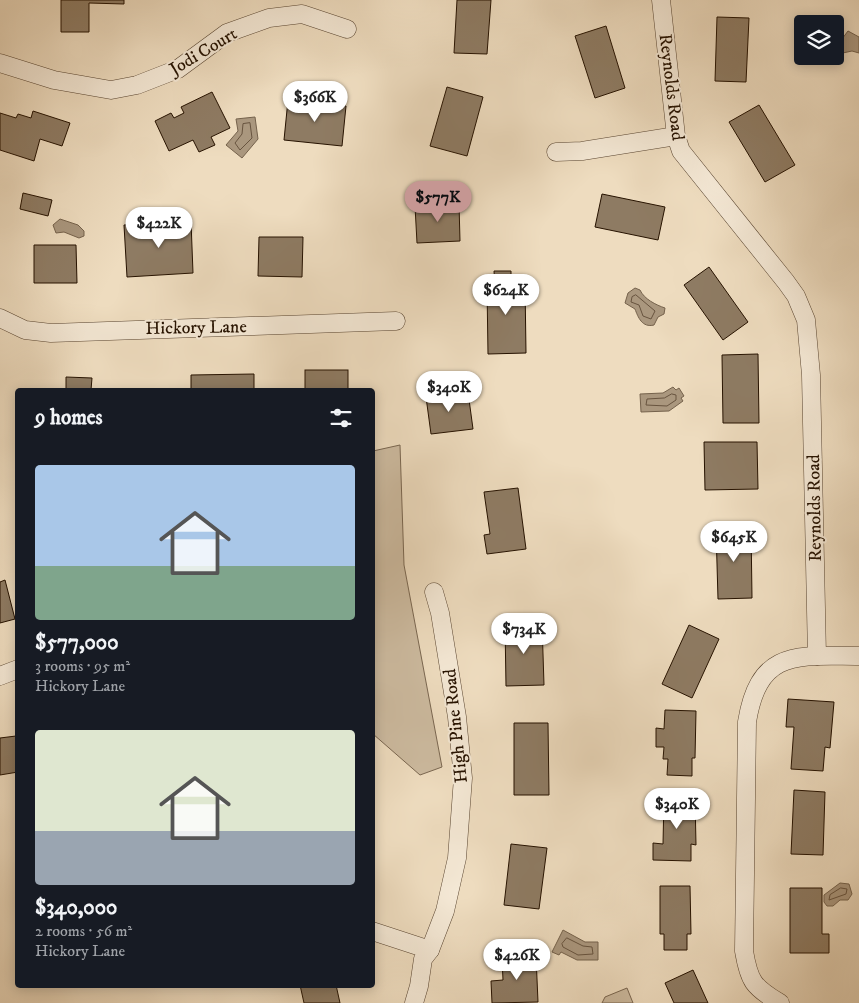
<!DOCTYPE html>
<html lang="en">
<head>
<meta charset="utf-8">
<style>
	:root { --surface:#171b24; --page:#20242c; --text:#f1f3f6; --muted:#9ea1a6; --accent:#c59692 }
	body { margin:0; font-family:"IM FELL DW Pica",serif; background:var(--page); color:var(--text); height:100vh; display:flex; flex-direction:column; font-size:19px; white-space:nowrap }
	* { box-sizing:border-box; margin:0 }
	p { font-size:16px; color:var(--muted) }
	.icon { flex:none; width:28px; height:28px; fill:none; stroke:currentColor; stroke-width:2; stroke-linecap:round; stroke-linejoin:round }
	.map { position:relative; flex:1; overflow:hidden }
	.drawer { position:absolute; left:15px; top:388px; width:360px; height:600px; display:flex; flex-direction:column; background:var(--surface); border-radius:5px; box-shadow:0 2px 12px #0003 }
	.drawer>* { flex:none }
	.controls { position:absolute; left:794px; top:15px; display:grid; gap:10px }
	.controls a { display:grid; place-items:center; width:50px; height:50px; border-radius:5px; background:var(--surface); box-shadow:0 2px 12px #0003; font-size:25px }
	.price { position:absolute; translate:-50% -42px; padding:0 11px; border-radius:18px; background:#fff; color:#222; font-size:16px; line-height:32px; filter:drop-shadow(0 1px 2px #0008) }
	.price::after { content:''; position:absolute; left:50%; top:30px; width:15px; height:11px; margin-left:-8px; background:inherit; clip-path:polygon(0 0,100% 0,50% 100%) }
	.price.on { background:var(--accent); color:#111 }
	ul { padding:0; list-style:none }
	li { display:grid; align-content:center; gap:10px; height:265px; padding:0 20px }
	li span { display:grid; place-items:center; height:155px; border-radius:5px; color:#555 }
	li>.icon { margin-inline-start:auto }
	span .icon { width:90px; height:90px; fill:#fffc; stroke-width:1 }
	li b { font-size:21px }
	h2 { display:flex; justify-content:space-between; align-items:center; height:60px; padding:0 20px; font-size:21px }
	.map>svg:first-child { display:block }
	.green { fill:#ccba9f; stroke:#796650 }
	.water { fill:#aa977e; stroke:#75624c }
	.lines { fill:none; stroke-linecap:round; stroke-linejoin:round }
	.shore { stroke:#68543f; stroke-width:1 }
	.building { fill:#8e7b63; stroke:#261200 }
	.minor-casing { stroke:#584430; stroke-width:19 }
	.minor { stroke:#f4e8d5; stroke-width:18 }
	.labels { text-anchor:middle; stroke-width:4; stroke-linejoin:round; paint-order:stroke }
	.street-label { font-size:18px; fill:#261200; stroke:#f4e8d5 }
</style>
</head>
<body>
<div class="map">
<svg width="859" height="1003" viewBox="0 0 859 1003">
	<rect width="100%" height="100%" fill="#eedcbf"/>
	<filter id="stains"><feTurbulence type="fractalNoise" baseFrequency=".004" numOctaves="4"/><feColorMatrix values="0 0 0 0 .2 0 0 0 0 .09 0 0 0 0 .02 0 0 0 .5 -.17"/></filter>
	<radialGradient id="worn" r=".72"><stop offset=".6" stop-color="#630" stop-opacity="0"/><stop offset="1" stop-color="#630" stop-opacity=".3"/></radialGradient>
	<g class="green">
		<polygon points="400,445 404,565 442,767 420,775 373,734 373,451"/>
		<polygon points="627,988 633,1003 602,1003 605,997"/>
	</g>
	<g class="water">
		<polygon points="848,31 859,37 859,53 852,51 838,54 836,47"/>
		<polygon points="255,117 258,139 242,158 226,145 238,131 236,119"/>
		<polygon points="60,219 78,225 84,231 84,236 79,238 64,232 56,233 53,225"/>
		<path d="M635,288L640,290C644,299 656,305 665,308L664,314L658,317L654,325C642,328 638,317 635,309L625,303L628,293Z"/>
		<polygon points="673,387 676,390 679,388 684,396 681,398 683,401 669,411 641,412 640,394 663,393"/>
		<polygon points="840,883 849,884 852,894 848,900 840,900 833,906 827,906 824,902 824,895"/>
		<polygon points="563,930 585,942 598,942 598,960 577,960 561,952 559,955 552,952"/>
	</g>
	<g class="lines">
		<g class="shore">
			<polygon points="250,123 252,138 240,150 235,143 242,134 243,124"/>
			<polygon points="636,295 655,311 651,319 643,316 639,305 631,302 632,297"/>
			<polygon points="672,394 676,395 676,400 667,406 646,405 647,399 664,398"/>
			<polygon points="841,888 847,889 846,894 829,900 830,895"/>
			<polygon points="567,938 583,946 592,947 593,954 578,955 563,947 562,944"/>
		</g>
	</g>
	<g class="building">
		<polygon points="61,0 124,0 124,4 89,3 89,32 61,32"/>
		<polygon points="457,0 491,0 487,54 454,53"/>
		<polygon points="717,17 749,18 746,82 715,81"/>
		<polygon points="606,26 625,88 595,98 575,36"/>
		<polygon points="447,87 483,97 467,156 430,146"/>
		<polygon points="212,92 230,128 211,137 215,145 199,152 193,140 169,151 155,121 171,113 174,118 184,113 181,107"/>
		<polygon points="288,100 346,106 342,146 284,140"/>
		<polygon points="759,105 795,165 765,182 729,122"/>
		<polygon points="33,111 70,123 62,146 40,139 34,161 0,150 0,113 16,118 18,114 31,118"/>
		<polygon points="23,193 52,200 48,216 20,209"/>
		<polygon points="602,194 665,207 658,240 595,227"/>
		<polygon points="459,204 460,241 417,243 415,206"/>
		<polygon points="191,221 193,273 127,277 124,225"/>
		<polygon points="259,237 303,237 302,277 258,276"/>
		<polygon points="34,245 76,245 77,283 34,283"/>
		<polygon points="709,267 748,322 723,340 684,285"/>
		<polygon points="494,271 511,271 511,285 525,284 526,353 488,354 487,287 495,287"/>
		<polygon points="758,354 759,423 723,423 722,355"/>
		<rect x="305" y="370" width="43" height="20"/>
		<polygon points="254,374 254,390 191,390 191,375"/>
		<polygon points="66,377 92,378 91,390 66,390"/>
		<polygon points="468,392 473,429 431,434 426,397"/>
		<polygon points="704,442 757,442 758,489 705,490"/>
		<polygon points="518,488 526,549 487,554 484,535 490,534 484,492"/>
		<polygon points="751,528 752,598 718,599 716,529"/>
		<polygon points="5,580 15,619 0,623 0,582"/>
		<polygon points="542,623 544,685 506,686 505,624"/>
		<polygon points="689,625 719,639 692,698 662,684"/>
		<polygon points="788,699 834,702 830,748 825,747 823,771 791,769 794,727 786,727"/>
		<polygon points="665,710 696,711 695,758 692,758 692,776 667,775 668,759 663,759 664,747 656,747 656,728 664,729"/>
		<polygon points="514,723 548,723 549,795 514,795"/>
		<polygon points="16,736 18,772 0,775 0,738"/>
		<polygon points="794,790 825,792 823,855 791,854"/>
		<polygon points="675,795 678,795 678,797 695,798 696,845 691,844 691,861 653,860 653,843 663,844 664,797 675,797"/>
		<polygon points="511,844 547,848 539,909 504,905"/>
		<polygon points="660,886 690,886 691,934 687,934 687,950 664,950 664,934 660,934"/>
		<polygon points="790,888 822,888 822,934 829,934 829,953 790,953"/>
		<polygon points="536,956 538,1002 492,1003 491,981 503,980 502,958"/>
		<polygon points="693,970 708,1003 674,1003 665,983"/>
		<polygon points="300,985 336,985 340,1003 304,1003"/>
	</g>
	<g class="lines">
		<g class="minor-casing">
			<g id="minor">
				<polyline points="661,0 676,136 681,151 786,282 796,296 806,320 811,375 817,656"/>
				<polyline points="0,63 54,80 111,90 137,85 178,69 227,33 269,18 302,14 347,29"/>
				<polyline points="556,152 582,151 676,136"/>
				<polyline points="0,318 25,330 51,333 396,321"/>
				<polyline points="0,676 18,669"/>
				<polyline points="372,931 430,950"/>
				<polyline points="414,1003 419,986 423,959 430,950 445,911 457,858 463,778 457,717 440,613 434,592"/>
				<path d="M780,1003C753,987 749,981 744,951L747,722C759,648 798,656 859,656"/>
			</g>
		</g>
		<use href="#minor" class="minor"/>
	</g>
	<g class="labels">
		<g class="street-label">
			<text transform="translate(203 51) rotate(-31)" y="6">Jodi Court</text>
			<text transform="translate(672 87) rotate(83)" y="6">Reynolds Road</text>
			<text transform="translate(196 327) rotate(-1)" y="6">Hickory Lane</text>
			<text transform="translate(814 508) rotate(-91)" y="6">Reynolds Road</text>
			<text transform="translate(455 726) rotate(-96)" y="6">High Pine Road</text>
		</g>
	</g>
	<rect width="100%" height="100%" filter="url(#stains)"/>
	<rect width="100%" height="100%" fill="url(#worn)"/>
</svg>
<div class="controls">
<a><svg class="icon" aria-label="layers" viewBox="0 0 24 24"><path d="M12 4l9 5-9 5-9-5zM3 14l9 5 9-5"/></svg></a>
</div>
<b class="price" style="left:315px;top:123px">$366K</b>
<b class="price on" style="left:438px;top:223px">$577K</b>
<b class="price" style="left:159px;top:249px">$422K</b>
<b class="price" style="left:506px;top:316px">$624K</b>
<b class="price" style="left:449px;top:413px">$340K</b>
<b class="price" style="left:734px;top:563px">$645K</b>
<b class="price" style="left:524px;top:655px">$734K</b>
<b class="price" style="left:677px;top:830px">$340K</b>
<b class="price" style="left:517px;top:981px">$426K</b>
<section class="drawer">
<h2>9 homes<svg class="icon" aria-label="filters" viewBox="0 0 24 24"><path d="M4 7h16M4 17h16"/><circle cx="9" cy="7" r="2"/><circle cx="15" cy="17" r="2"/></svg></h2>
<ul>
<li><span style="background:linear-gradient(#a9c7e8 65%,#7fa58c 0)"><svg class="icon" aria-label="home" viewBox="0 0 24 24"><path d="M3 11l9-7 9 7M6 9v11h12V9"/></svg></span><div><b>$577,000</b><p>3 rooms · 95 m²</p><p>Hickory Lane</p></div></li>
<li><span style="background:linear-gradient(#dfe7d0 65%,#9aa5b1 0)"><svg class="icon" aria-label="home" viewBox="0 0 24 24"><path d="M3 11l9-7 9 7M6 9v11h12V9"/></svg></span><div><b>$340,000</b><p>2 rooms · 56 m²</p><p>Hickory Lane</p></div></li>
</ul>
</section>
</div>
</body>
</html>
